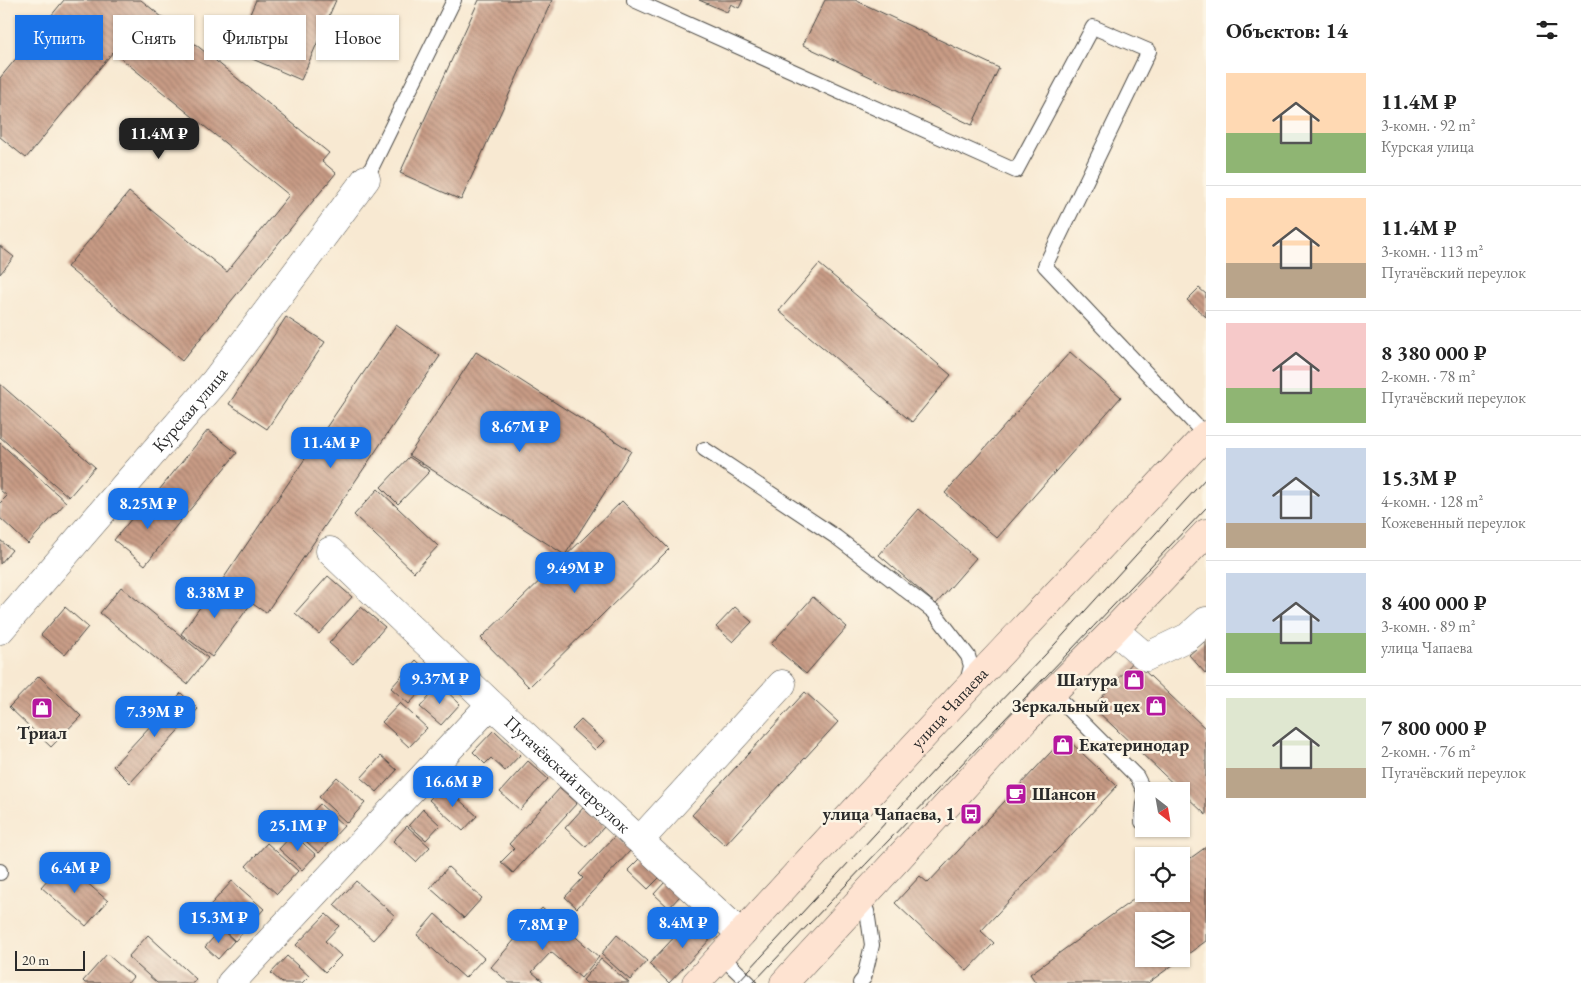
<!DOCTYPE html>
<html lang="ru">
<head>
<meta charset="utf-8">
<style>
	:root { --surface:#fff; --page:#f6f6f6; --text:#222; --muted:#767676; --line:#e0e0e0; --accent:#1a73e8 }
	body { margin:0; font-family:"EB Garamond",serif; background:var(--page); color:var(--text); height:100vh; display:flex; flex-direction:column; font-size:19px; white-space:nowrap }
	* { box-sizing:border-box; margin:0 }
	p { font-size:16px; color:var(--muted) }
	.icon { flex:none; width:28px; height:28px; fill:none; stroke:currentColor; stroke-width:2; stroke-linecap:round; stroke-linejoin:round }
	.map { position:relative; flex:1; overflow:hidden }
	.drawer { display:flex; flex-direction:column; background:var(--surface); width:375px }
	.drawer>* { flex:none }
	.guide { position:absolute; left:15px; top:15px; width:475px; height:45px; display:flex; gap:10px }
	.needle { width:32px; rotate:149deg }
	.buttons { position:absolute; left:1135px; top:782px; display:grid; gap:10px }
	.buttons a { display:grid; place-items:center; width:55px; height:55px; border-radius:0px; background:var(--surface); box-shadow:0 1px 4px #0004; font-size:25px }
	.scale { position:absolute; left:15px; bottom:12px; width:70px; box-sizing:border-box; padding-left:5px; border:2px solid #2b2b2b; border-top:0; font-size:14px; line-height:18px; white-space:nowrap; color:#2b2b2b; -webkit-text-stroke:4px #fcf5e5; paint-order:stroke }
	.price { position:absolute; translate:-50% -42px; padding:0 11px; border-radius:10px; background:var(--accent); color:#fff; font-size:16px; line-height:32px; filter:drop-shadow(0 1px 2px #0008) }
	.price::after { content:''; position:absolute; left:50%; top:30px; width:15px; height:11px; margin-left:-8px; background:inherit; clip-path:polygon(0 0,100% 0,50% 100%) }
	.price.on { background:#222; color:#fff }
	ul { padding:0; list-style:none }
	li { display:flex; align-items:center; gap:15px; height:125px; padding:0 20px }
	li+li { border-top:1px solid var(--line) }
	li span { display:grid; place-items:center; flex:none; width:140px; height:100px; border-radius:0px; color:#555 }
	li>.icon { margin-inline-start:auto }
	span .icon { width:60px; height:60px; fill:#fffc; stroke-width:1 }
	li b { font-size:21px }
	h2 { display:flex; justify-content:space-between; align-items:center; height:60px; padding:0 20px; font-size:21px }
	.pill { padding:0 18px; border-radius:0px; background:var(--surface); box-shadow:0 1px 4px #0004; font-size:18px; line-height:45px }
	.pill.on { background:var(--accent); color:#fff }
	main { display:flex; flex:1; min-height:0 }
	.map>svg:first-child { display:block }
	.building { fill:url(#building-back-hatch); fill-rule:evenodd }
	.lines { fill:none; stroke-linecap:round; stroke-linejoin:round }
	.lane-casing { stroke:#4a4844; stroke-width:16 }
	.street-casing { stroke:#4a4844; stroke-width:29 }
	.secondary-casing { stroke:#4a4844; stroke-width:29 }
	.lane { stroke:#fff; stroke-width:14 }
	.street { stroke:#fff; stroke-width:28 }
	.secondary { stroke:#fee3d1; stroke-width:28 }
	.tram { stroke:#2b2b2b; stroke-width:1 }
	.labels { text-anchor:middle; stroke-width:5; stroke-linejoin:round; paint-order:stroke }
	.street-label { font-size:18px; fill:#2b2b2b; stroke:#fcf5e5 }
	.poi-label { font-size:18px; font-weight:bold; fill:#2b2b2b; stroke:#fcf5e5; text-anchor:end }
</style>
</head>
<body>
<main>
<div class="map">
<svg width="1206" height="983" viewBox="0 0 1206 983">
	<defs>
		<pattern id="building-back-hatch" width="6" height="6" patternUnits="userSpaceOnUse" patternTransform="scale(1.25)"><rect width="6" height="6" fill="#c89b85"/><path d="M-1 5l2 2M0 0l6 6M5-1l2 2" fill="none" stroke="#a37f6d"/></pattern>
	</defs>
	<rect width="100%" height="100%" fill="#fcf5e5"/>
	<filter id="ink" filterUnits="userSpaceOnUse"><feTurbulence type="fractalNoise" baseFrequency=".02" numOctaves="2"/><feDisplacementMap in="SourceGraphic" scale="10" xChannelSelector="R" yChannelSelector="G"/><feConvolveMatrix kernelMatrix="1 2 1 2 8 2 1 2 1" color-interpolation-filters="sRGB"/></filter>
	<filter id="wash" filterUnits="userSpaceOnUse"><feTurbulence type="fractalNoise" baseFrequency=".0096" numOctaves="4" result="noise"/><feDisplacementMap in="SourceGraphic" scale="20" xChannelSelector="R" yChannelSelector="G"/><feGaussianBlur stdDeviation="1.12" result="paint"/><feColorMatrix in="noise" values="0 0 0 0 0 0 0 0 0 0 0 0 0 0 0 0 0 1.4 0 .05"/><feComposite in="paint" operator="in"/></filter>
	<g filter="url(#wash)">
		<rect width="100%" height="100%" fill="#f8e9d2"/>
		<g id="blocks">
			<g class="building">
				<polygon points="64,0 141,0 329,153 322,161 336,173 182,361 67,267 129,192 227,272 289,195 113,52 26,158 0,137 0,78"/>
				<polygon points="256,0 336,0 301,80 234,51"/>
				<polygon points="479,0 552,0 461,200 400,173"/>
				<polygon points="699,0 743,0 739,8 731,4 727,12"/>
				<polygon points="825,0 855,0 999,68 972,125 803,45"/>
				<polygon points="0,246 14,257 0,274"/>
				<polygon points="819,264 951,375 912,422 779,311"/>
				<polygon points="1199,288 1206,294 1206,317 1187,300"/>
				<polygon points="286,317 325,342 267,429 229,404"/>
				<polygon points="396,325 440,356 266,613 221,582"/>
				<polygon points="476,352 631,451 565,555 409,455"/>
				<polygon points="1070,352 1121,397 997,538 945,493"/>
				<polygon points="0,384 95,467 69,497 0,437"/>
				<polygon points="208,430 237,453 183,518 155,495"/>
				<polygon points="0,443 66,502 28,544 0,518 0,503 7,496 0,490"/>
				<polygon points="409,457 430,471 398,504 381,487"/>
				<polygon points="378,489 438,546 414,572 354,515"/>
				<polygon points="151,495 181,520 145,565 114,540"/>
				<polygon points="622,501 669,549 529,687 481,638"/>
				<polygon points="919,509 976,558 936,604 879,555"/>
				<polygon points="0,540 12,550 0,564"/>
				<polygon points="328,576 352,597 319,634 295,613"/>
				<polygon points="218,582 250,605 212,657 181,634"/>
				<polygon points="121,587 208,658 187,684 100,613"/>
				<polygon points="813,597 847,627 806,674 771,644"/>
				<polygon points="65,607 88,627 65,655 41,635"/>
				<polygon points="361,607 385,627 353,664 329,643"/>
				<polygon points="735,607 752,622 733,642 716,627"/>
				<polygon points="1206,640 1206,674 1189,655"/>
				<polygon points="416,660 434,677 409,704 391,688"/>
				<polygon points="1134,661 1206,729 1206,815 1093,707"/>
				<polygon points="39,676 81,716 51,747 9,707"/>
				<polygon points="440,685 460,704 441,725 420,707"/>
				<polygon points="805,692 838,722 725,845 692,815"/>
				<polygon points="181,693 198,709 130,783 113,766"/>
				<polygon points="400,703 427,728 409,747 382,722"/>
				<polygon points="581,720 604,741 595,750 572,729"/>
				<polygon points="494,730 520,755 505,771 491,758 485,764 473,752"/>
				<polygon points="1065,737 1117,786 981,931 994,943 967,971 895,903 920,876 928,883"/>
				<polygon points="381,756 397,770 377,792 361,778"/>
				<polygon points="528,761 548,779 520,810 500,792"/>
				<polygon points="337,777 365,803 347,823 319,797"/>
				<polygon points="443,785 477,816 463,831 429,800"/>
				<polygon points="560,788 577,803 513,873 501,862 514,849 509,844"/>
				<polygon points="320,804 344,826 319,853 295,831"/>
				<polygon points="583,808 604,827 586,847 565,828"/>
				<polygon points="423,809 440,825 426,840 409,825"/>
				<polygon points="407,826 430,847 416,862 393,841"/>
				<polygon points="293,834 316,855 302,870 279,849"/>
				<polygon points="615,836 631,850 577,908 565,897 583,878 579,874"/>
				<polygon points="267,843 298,871 277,894 246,866"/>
				<path d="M1206,847V941L1148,983H1036L1030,974L1144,892V894H1181V865ZM1144,921H1181V959H1144Z"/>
				<polygon points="640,858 660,877 648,889 628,870"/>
				<polygon points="63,862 108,901 86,926 41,887"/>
				<polygon points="448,867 482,898 464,918 430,888"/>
				<polygon points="232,881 264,909 235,941 204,912"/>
				<polygon points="356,881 395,916 373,940 334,905"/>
				<polygon points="665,882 680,896 669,908 654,894"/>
				<polygon points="542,908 599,957 581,978 551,952 532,972 545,983 509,983 491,967"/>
				<polygon points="326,914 339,926 325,941 341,956 325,972 296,945"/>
				<polygon points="435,914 484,958 465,978 417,935"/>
				<polygon points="696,914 716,933 669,983 649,964"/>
				<polygon points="221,929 234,941 218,959 205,947"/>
				<polygon points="148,935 196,979 193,983 157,983 128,957"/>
				<polygon points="617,935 647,961 630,980 601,954"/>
				<polygon points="107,954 133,977 128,983 85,983 83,981"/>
				<polygon points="287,956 309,976 302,983 282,983 271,973"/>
				<polygon points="601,959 629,983 586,983 583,980"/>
			</g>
		</g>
	</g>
	<g filter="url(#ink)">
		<use href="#blocks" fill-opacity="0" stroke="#4a4844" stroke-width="1"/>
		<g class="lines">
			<g class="lane-casing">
				<g id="lane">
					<polyline points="634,0 1016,171 1093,27 1149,51 1045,266 1206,436"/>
					<polyline points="366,179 454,0"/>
					<polyline points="704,449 836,537 934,612 968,656 971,666 967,682"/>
					<polyline points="1052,692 1137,777 1144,791"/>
					<polyline points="1142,822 1144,804"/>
					<polyline points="0,871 0,873"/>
					<polyline points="856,903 867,911 872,945 864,978 860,983"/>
					<polyline points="721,956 749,983"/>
				</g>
			</g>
			<g class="street-casing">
				<g id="street">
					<path id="s1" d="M330,551L491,704L741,934"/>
					<path id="s2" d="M0,630L215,381L366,179"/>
					<polyline points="1114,630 1146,657 1188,637 1206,621"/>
					<polyline points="640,840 782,684"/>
					<polyline points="231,983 491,704"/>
				</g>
			</g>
			<g class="secondary-casing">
				<g id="secondary">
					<path id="s3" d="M696,983L964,692L1206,435"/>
					<polyline points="784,983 1025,720 1114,630 1206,533"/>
				</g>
			</g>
			<use href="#lane" class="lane"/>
			<use href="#street" class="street"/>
			<use href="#secondary" class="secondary"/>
			<g class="tram">
				<polyline points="737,983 938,766 1045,655 1206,478"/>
				<path d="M753,983C903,824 1056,667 1206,508"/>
			</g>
		</g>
	</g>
	<defs>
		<g id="shop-square" transform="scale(1.125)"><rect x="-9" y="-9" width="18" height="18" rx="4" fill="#b5179e" stroke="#fcf5e5"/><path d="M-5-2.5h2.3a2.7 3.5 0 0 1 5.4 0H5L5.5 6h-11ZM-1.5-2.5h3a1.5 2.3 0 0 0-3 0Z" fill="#fff"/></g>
		<g id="cafe-square" transform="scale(1.125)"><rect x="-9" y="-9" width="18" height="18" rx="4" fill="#b5179e" stroke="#fcf5e5"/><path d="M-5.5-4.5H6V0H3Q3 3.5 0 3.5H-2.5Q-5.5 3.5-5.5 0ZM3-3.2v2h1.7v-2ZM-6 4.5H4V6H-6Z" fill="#fff"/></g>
		<g id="bus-square" transform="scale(1.125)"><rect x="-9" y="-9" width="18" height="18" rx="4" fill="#b5179e" stroke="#fcf5e5"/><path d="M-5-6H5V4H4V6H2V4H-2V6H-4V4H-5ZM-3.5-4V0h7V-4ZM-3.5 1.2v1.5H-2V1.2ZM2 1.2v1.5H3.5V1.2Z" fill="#fff"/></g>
	</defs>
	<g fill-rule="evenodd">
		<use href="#shop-square" x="1134" y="680"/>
		<use href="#shop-square" x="1156" y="706"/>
		<use href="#shop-square" x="42" y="708"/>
		<use href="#shop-square" x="1063" y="745"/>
		<use href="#cafe-square" x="1016" y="794"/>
		<use href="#bus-square" x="971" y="814"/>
	</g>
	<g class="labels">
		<g class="street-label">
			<text dy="6" stroke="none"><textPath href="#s2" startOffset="291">Курская улица</textPath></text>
			<text dy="6" stroke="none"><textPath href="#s3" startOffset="374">улица Чапаева</textPath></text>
			<text dy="6" stroke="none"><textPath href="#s1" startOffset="326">Пугачёвский переулок</textPath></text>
		</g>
		<g class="poi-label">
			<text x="1118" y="686">Шатура</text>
			<text x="1140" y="712">Зеркальный цех</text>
			<text x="42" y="739" text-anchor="middle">Триал</text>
			<text x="1079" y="751" text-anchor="start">Екатеринодар</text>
			<text x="1032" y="800" text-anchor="start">Шансон</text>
			<text x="955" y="820">улица Чапаева, 1</text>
		</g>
	</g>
</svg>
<div class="buttons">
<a><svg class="needle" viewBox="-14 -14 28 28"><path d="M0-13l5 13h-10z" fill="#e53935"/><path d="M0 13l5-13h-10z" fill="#767676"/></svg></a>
<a><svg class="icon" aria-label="locate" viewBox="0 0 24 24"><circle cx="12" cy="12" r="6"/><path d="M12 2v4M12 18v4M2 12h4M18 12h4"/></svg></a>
<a><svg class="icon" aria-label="layers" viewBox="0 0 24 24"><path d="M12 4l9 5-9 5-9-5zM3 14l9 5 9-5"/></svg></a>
</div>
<div class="scale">20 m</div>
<b class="price on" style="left:159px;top:160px">11.4M ₽</b>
<b class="price" style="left:520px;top:453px">8.67M ₽</b>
<b class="price" style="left:331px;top:469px">11.4M ₽</b>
<b class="price" style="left:148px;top:530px">8.25M ₽</b>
<b class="price" style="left:575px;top:594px">9.49M ₽</b>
<b class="price" style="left:215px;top:619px">8.38M ₽</b>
<b class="price" style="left:440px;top:705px">9.37M ₽</b>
<b class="price" style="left:155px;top:738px">7.39M ₽</b>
<b class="price" style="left:453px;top:808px">16.6M ₽</b>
<b class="price" style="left:298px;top:852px">25.1M ₽</b>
<b class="price" style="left:75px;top:894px">6.4M ₽</b>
<b class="price" style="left:219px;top:944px">15.3M ₽</b>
<b class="price" style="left:683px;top:949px">8.4M ₽</b>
<b class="price" style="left:543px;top:951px">7.8M ₽</b>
<div class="guide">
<a class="pill on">Купить</a>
<a class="pill">Снять</a>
<a class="pill">Фильтры</a>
<a class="pill">Новое</a>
</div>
</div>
<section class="drawer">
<h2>Объектов: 14<svg class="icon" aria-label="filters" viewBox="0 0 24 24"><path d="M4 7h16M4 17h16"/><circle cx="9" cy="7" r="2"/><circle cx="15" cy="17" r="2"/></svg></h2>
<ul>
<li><span style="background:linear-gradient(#ffd9b3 60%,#8fb573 0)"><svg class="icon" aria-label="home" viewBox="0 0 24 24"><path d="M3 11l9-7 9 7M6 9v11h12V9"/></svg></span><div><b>11.4M ₽</b><p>3-комн. · 92 m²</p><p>Курская улица</p></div></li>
<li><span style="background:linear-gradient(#ffd9b3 65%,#b9a48a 0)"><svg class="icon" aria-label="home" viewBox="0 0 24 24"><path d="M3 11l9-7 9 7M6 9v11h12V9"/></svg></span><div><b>11.4M ₽</b><p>3-комн. · 113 m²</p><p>Пугачёвский переулок</p></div></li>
<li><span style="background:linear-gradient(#f6c9c9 65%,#8fb573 0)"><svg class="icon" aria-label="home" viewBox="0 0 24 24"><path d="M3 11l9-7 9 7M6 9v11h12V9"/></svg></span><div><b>8 380 000 ₽</b><p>2-комн. · 78 m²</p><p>Пугачёвский переулок</p></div></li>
<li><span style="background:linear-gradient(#c9d6e8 75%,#b9a48a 0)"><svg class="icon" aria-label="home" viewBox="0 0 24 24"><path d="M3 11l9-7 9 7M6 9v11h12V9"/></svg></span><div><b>15.3M ₽</b><p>4-комн. · 128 m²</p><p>Кожевенный переулок</p></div></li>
<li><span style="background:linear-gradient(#c9d6e8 60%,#8fb573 0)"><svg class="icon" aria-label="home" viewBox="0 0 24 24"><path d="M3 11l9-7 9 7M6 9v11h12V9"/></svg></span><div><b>8 400 000 ₽</b><p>3-комн. · 89 m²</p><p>улица Чапаева</p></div></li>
<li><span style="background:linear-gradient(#dfe7d0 70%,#b9a48a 0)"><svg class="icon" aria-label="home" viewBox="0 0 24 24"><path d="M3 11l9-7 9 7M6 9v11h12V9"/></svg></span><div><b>7 800 000 ₽</b><p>2-комн. · 76 m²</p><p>Пугачёвский переулок</p></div></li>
</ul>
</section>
</main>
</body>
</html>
